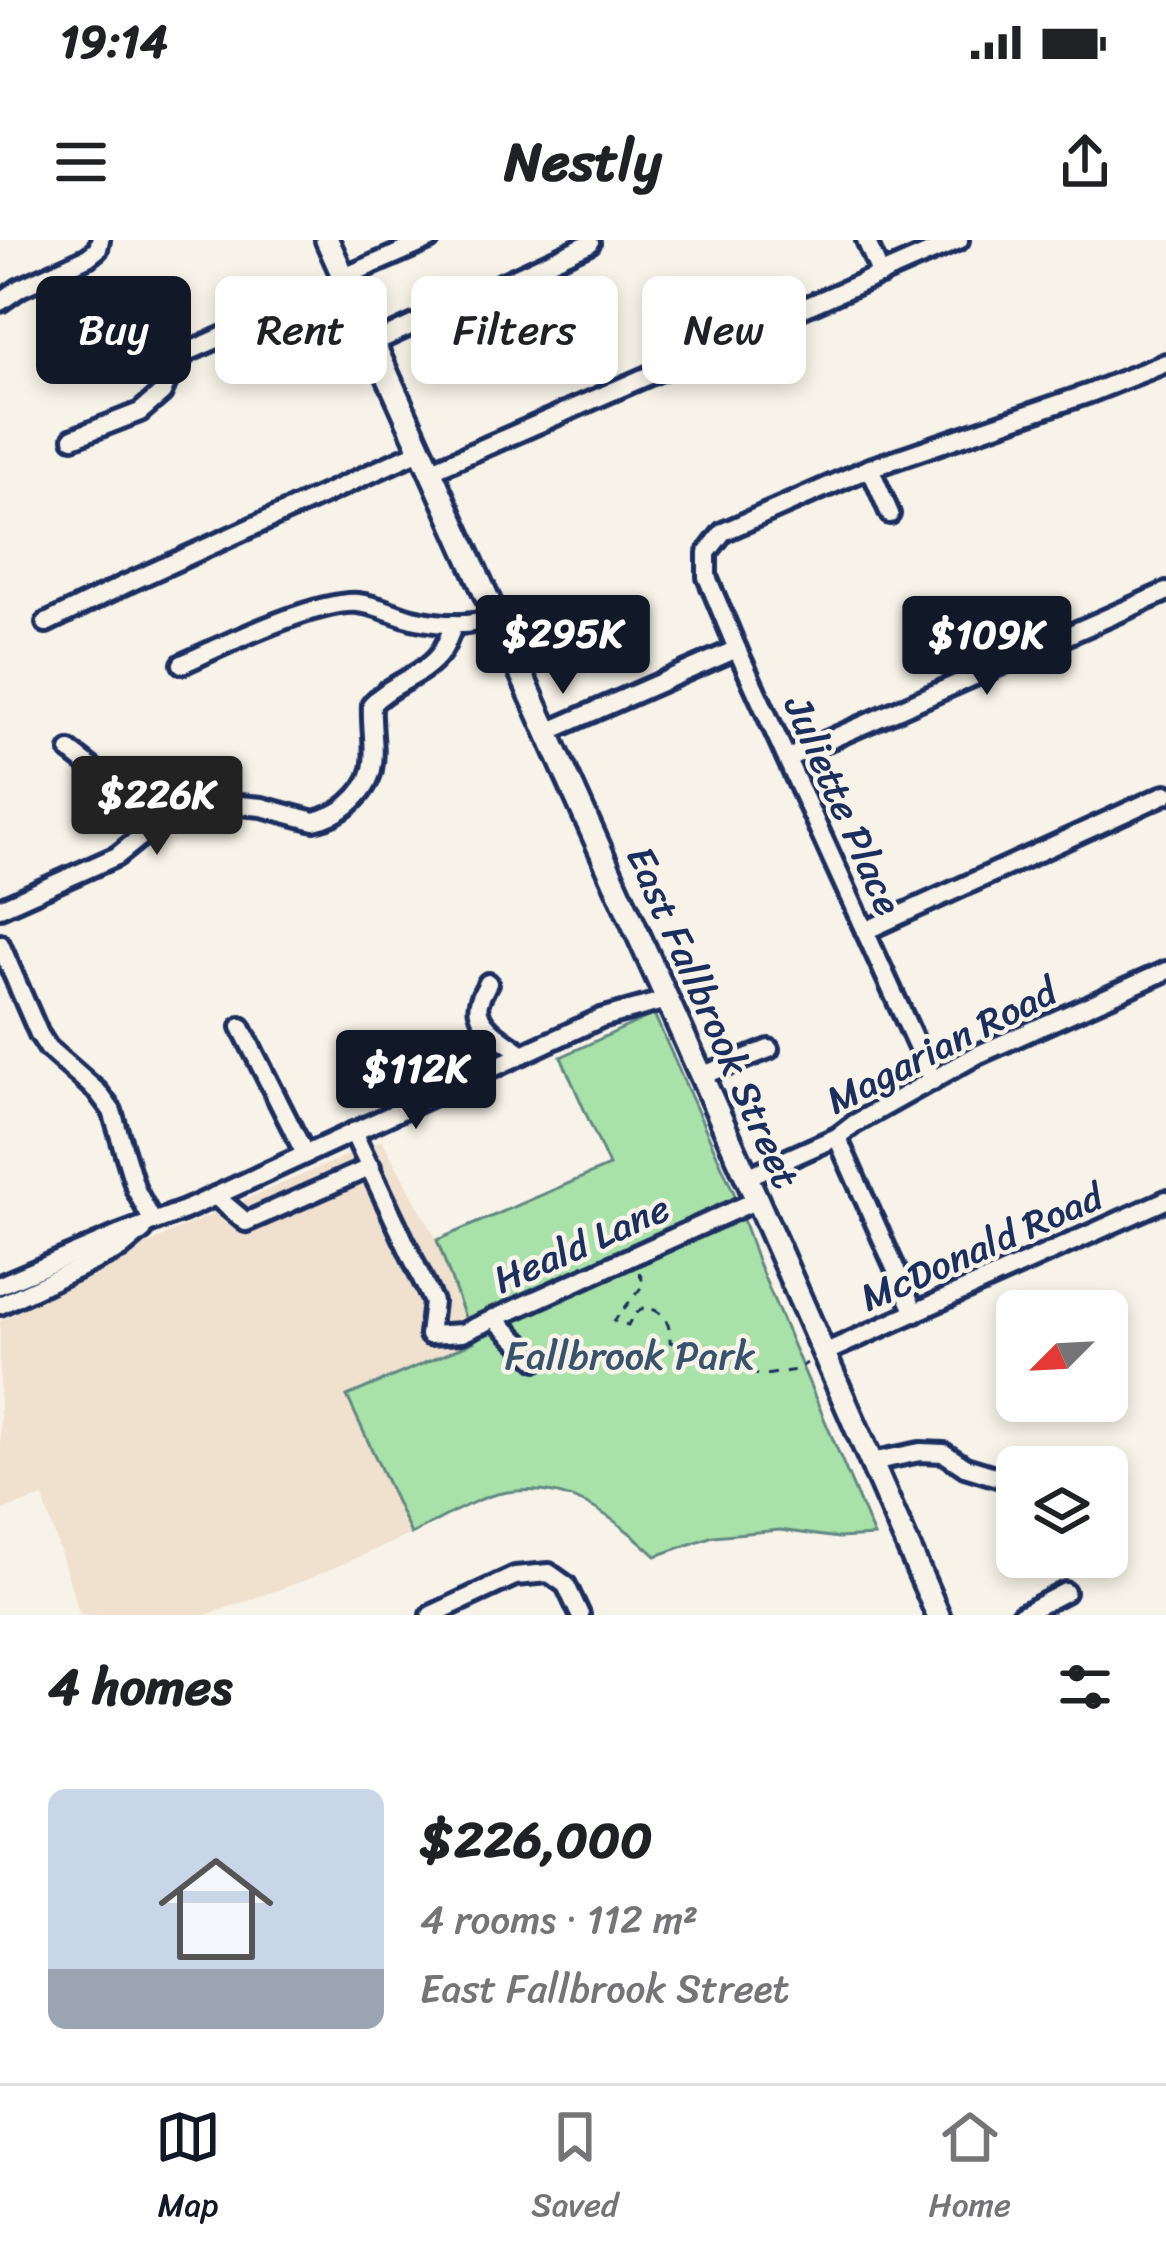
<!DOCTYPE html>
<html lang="en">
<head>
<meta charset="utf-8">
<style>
	:root { --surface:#fff; --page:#f6f6f6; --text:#202124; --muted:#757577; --line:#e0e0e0; --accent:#111827 }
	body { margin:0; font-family:Sriracha,sans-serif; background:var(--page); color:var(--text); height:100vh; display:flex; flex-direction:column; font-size:45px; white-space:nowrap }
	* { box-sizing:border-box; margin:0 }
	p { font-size:39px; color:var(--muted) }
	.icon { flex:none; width:66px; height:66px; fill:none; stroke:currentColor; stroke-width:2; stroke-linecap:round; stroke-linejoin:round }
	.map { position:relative; height:1375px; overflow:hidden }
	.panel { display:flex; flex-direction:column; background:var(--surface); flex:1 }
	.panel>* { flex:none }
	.top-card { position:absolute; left:36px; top:36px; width:1095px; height:108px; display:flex; gap:24px }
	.needle { width:78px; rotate:246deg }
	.fabs { position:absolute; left:996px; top:1050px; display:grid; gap:24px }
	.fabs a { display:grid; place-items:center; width:132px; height:132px; border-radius:18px; background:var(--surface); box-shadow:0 6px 18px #0003; font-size:60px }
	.price { position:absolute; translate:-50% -102px; padding:0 27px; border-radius:12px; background:var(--accent); color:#fff; font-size:39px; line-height:78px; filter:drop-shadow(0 3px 6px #0008) }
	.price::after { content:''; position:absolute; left:50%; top:72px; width:36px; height:27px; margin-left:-18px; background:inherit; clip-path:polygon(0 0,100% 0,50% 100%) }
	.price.on { background:#222; color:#fff }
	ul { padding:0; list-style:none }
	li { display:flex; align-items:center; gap:36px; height:300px; padding:0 48px }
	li+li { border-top:3px solid var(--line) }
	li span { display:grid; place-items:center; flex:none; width:336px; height:240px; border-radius:18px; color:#555 }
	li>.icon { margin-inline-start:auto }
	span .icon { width:144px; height:144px; fill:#fffc; stroke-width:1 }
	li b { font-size:51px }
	h2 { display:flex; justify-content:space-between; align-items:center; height:144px; padding:0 48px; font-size:51px }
	.pill { padding:0 42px; border-radius:18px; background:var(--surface); box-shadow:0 6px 18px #0003; font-size:42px; line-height:108px }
	.pill.on { background:var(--accent); color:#fff }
	.status { display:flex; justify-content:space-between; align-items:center; height:84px; padding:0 60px; background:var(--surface); direction:ltr }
	.status svg { height:33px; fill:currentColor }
	header { display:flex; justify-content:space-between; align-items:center; height:156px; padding:0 48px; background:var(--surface); font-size:54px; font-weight:700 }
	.menu { display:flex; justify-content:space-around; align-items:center; height:168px; border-top:3px solid var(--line); background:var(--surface); font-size:33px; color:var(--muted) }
	.menu a { display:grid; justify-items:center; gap:6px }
	.menu .on { color:var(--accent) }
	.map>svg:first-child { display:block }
	.built { fill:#f0e0ce }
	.green { fill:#a8e2a8; stroke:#628883; stroke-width:3 }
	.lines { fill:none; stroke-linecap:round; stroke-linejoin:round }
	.minor-casing { stroke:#1b2f5e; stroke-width:26 }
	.major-casing { stroke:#1b2f5e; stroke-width:30 }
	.path { stroke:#1b2f5e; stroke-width:3; stroke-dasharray:9 9; stroke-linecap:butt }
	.minor { stroke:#f7f3e8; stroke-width:16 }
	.major { stroke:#f7f3e8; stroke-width:21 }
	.labels { text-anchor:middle; stroke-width:9; stroke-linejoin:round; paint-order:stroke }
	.street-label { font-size:39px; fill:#1b2f5e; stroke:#f7f3e8 }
	.park-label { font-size:39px; fill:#37536d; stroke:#f7f3e8 }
</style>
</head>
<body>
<div class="status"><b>19:14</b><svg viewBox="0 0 49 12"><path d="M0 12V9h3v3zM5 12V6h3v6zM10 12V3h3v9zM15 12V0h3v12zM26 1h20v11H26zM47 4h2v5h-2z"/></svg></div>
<header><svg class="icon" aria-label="menu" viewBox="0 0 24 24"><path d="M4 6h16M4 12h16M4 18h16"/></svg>Nestly<svg class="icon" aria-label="share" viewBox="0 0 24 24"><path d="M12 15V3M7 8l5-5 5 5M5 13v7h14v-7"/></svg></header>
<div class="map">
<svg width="1166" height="1375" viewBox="0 0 1166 1375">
	<rect width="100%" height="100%" fill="#f7f3e8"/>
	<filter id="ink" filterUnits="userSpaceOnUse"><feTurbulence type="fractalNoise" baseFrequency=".00833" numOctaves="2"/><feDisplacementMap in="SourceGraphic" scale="24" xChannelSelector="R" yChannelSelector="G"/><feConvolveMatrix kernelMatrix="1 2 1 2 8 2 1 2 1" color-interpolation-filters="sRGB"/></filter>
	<g filter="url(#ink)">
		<polygon class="built" points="382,900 437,1000 474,1102 347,1156 411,1294 303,1341 206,1375 80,1375 43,1257 0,1271 0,1081 174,991"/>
		<path class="green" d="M654,774L734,953L756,1018L874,1296L838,1298L780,1290L713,1296L656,1316C610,1273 565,1239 497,1254C472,1260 436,1282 411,1294L347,1156L474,1102L437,1000L609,926L561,817Z"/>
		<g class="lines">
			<g class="minor-casing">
				<g id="minor">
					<polyline points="866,0 881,35"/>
					<polyline points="344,37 429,0"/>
					<polyline points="0,62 20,48 88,17 98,9 100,0"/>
					<polyline points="373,103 590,3"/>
					<polyline points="73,198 140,172 162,153 174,125 190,111 346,42"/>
					<polyline points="870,228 890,274"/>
					<polyline points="430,231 959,0"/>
					<polyline points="46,383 126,344 422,210"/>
					<path d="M182,424C222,406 316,360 358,363C378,365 394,374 412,379C439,385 470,388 495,377"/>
					<polyline points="547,492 737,409"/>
					<polyline points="788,518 1166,352"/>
					<path d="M239,565L262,567L314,581C327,578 339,573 349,564C386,532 370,506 372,464C392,442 424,437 442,411C447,404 450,393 454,384"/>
					<path d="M0,668L117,616L143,595C139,559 97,532 70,511"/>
					<polyline points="865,691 1166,554"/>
					<polyline points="0,704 39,794 48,808 98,852 112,871 136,950 153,982"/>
					<path d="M488,743C484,751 476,763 479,772C483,790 510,804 523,814"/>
					<polyline points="241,787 305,914"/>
					<polyline points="701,836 769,809"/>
					<polyline points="933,841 737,409 707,337 707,313 723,292 870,228 1090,153 1166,123"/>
					<polyline points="353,892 433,1062 429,1095 462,1093 757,960"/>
					<polyline points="837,897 915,1073"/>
					<polyline points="747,937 837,897 854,884 977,815 1166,731"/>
					<polyline points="215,956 246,982 371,927"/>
					<polyline points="0,1045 118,995 185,970 601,778 666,760"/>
					<polyline points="0,1065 120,1009 143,990"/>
					<polyline points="494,1078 537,1120"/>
					<polyline points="824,1113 1166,960"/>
					<polyline points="871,1222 920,1212 944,1213 965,1227 1017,1243"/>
					<polyline points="431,1375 515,1336 549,1333 566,1345 580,1375"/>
					<polyline points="1021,1375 1065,1352"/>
				</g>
			</g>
			<g class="major-casing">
				<polyline id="major" points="327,0 757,960 938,1375"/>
			</g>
			<path class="path" d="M639,1032L644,1044L614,1081L628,1085L632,1077L643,1068C664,1068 671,1084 670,1102L716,1118L742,1133L765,1135L796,1130L807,1123"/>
			<use href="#minor" class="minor"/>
			<use href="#major" class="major"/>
		</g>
	</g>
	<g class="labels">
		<g class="street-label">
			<text transform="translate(844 565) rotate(66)" y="14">Juliette Place</text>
			<text transform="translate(714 777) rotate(66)" y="14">East Fallbrook Street</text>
			<text transform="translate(941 805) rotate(-27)" y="14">Magarian Road</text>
			<text transform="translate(581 1003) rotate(-24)" y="14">Heald Lane</text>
			<text transform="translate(981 1006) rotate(-24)" y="14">McDonald Road</text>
		</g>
		<g class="park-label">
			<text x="630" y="1129">Fallbrook Park</text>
		</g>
	</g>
</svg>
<div class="fabs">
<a><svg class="needle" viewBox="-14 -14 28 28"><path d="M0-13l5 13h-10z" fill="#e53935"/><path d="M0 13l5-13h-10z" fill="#757577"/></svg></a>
<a><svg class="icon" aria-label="layers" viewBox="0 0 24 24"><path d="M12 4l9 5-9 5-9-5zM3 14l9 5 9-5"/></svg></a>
</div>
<b class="price" style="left:563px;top:457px">$295K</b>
<b class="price" style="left:987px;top:458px">$109K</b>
<b class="price on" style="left:157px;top:618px">$226K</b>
<b class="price" style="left:416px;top:892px">$112K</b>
<div class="top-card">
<a class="pill on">Buy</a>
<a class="pill">Rent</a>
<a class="pill">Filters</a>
<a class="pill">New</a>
</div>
</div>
<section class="panel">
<h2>4 homes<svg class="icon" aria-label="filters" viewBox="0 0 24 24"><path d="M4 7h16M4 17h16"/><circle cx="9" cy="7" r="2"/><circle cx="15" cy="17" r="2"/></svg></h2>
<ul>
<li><span style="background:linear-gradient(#c9d6e8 75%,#9aa5b1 0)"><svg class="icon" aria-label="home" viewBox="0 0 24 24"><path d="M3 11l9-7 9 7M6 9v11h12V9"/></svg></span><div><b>$226,000</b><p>4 rooms · 112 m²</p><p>East Fallbrook Street</p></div></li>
</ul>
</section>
<nav class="menu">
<a class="on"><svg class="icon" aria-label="map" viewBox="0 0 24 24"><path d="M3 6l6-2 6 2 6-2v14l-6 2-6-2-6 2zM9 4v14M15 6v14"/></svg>Map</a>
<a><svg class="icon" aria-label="saved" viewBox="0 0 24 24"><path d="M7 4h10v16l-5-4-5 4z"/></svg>Saved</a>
<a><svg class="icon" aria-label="home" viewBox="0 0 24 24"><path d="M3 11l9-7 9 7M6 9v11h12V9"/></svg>Home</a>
</nav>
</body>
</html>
